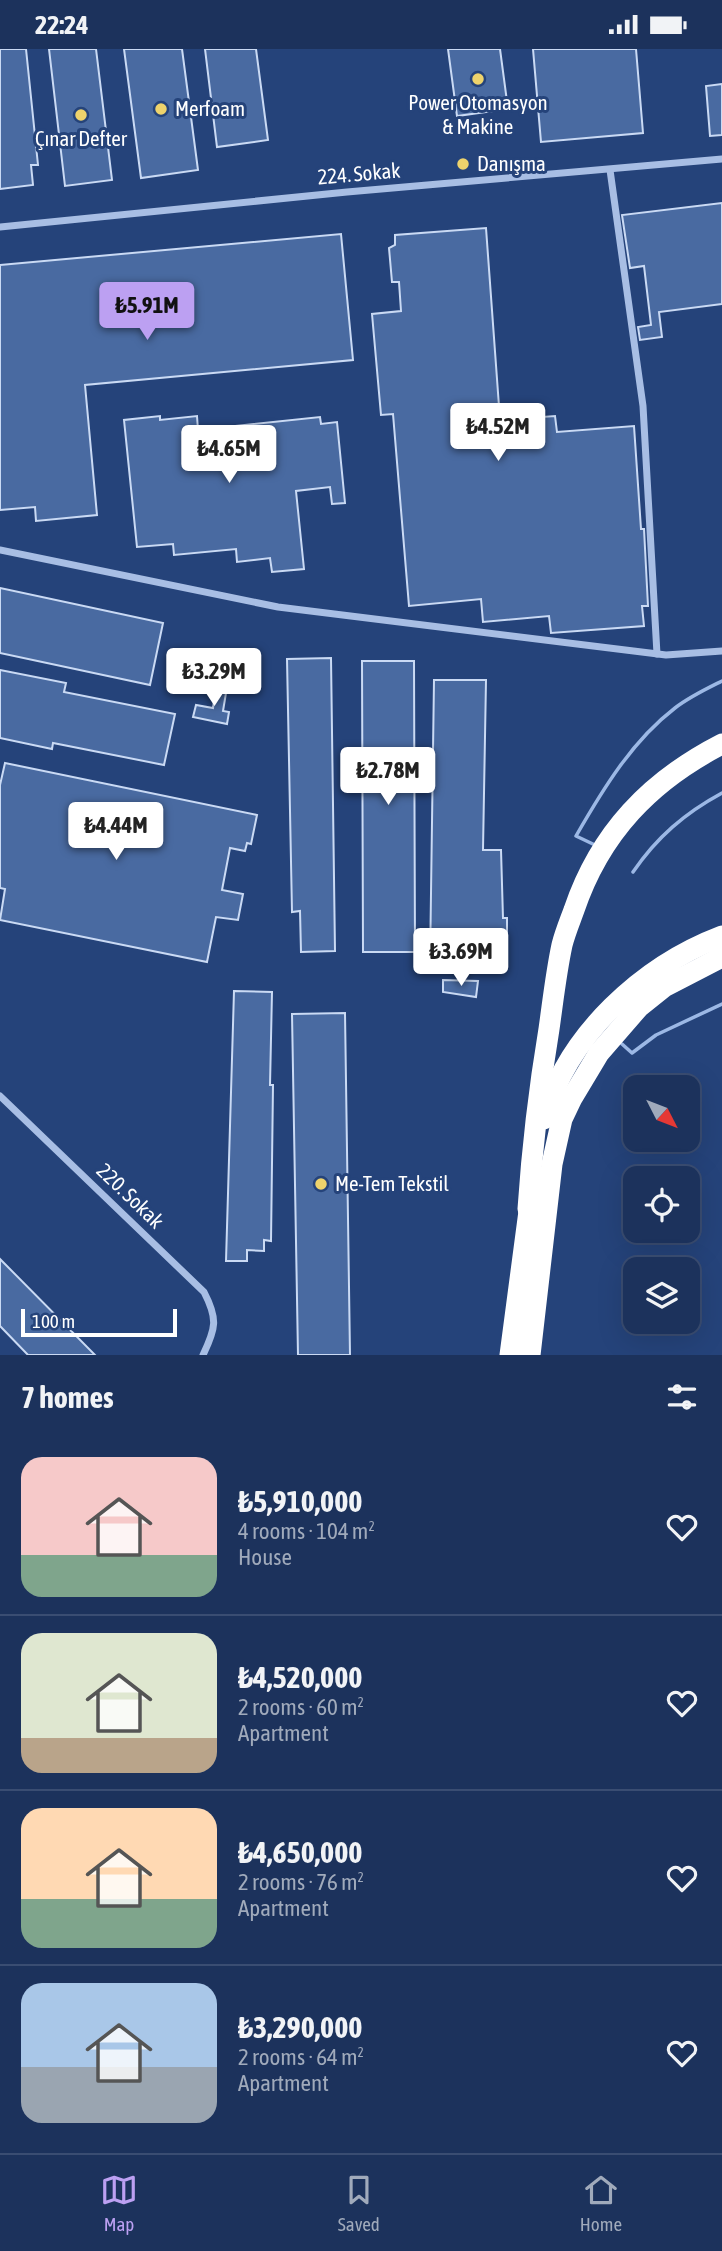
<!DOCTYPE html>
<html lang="en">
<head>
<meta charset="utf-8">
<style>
	:root { --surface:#1c325c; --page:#293e65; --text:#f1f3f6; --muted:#a0aabb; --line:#3a4d72; --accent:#bca0f2 }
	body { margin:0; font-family:"Asap Condensed",sans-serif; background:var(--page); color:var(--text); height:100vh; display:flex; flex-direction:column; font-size:26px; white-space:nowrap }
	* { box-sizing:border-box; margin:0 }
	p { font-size:23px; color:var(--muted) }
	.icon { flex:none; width:38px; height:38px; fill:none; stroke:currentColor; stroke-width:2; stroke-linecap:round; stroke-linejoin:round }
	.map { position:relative; height:1306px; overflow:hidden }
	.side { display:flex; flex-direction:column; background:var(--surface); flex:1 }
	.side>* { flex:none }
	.needle { width:46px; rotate:132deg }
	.controls { position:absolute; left:623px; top:1026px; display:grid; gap:14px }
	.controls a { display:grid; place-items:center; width:77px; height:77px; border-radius:14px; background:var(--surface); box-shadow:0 7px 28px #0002,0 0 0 2px var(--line); font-size:35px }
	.scale { position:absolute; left:21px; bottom:18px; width:156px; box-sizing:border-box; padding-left:7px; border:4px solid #fff; border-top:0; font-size:19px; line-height:24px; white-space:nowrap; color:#fff; -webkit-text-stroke:5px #25437a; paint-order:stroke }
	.price { position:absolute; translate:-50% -60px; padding:0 16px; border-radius:7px; background:#fff; color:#222; font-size:23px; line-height:46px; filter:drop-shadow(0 2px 4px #0008) }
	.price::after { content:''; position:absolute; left:50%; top:42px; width:21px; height:16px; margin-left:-10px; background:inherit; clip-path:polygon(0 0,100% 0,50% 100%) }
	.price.current { background:var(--accent); color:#111 }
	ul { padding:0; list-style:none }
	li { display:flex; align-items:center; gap:21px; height:175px; padding:0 21px }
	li+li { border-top:2px solid var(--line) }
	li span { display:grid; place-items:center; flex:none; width:196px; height:140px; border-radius:21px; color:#555 }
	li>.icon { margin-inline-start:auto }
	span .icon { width:84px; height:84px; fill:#fffc; stroke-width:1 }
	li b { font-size:30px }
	h2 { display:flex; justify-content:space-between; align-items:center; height:84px; padding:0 21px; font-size:30px }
	.status { display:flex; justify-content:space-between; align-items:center; height:49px; padding:0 35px; background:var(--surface); direction:ltr }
	.status svg { height:19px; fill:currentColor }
	.tabs { display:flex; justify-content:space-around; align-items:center; height:98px; border-top:2px solid var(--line); background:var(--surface); font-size:19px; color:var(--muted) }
	.tabs a { display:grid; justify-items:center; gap:4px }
	.tabs .current { color:var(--accent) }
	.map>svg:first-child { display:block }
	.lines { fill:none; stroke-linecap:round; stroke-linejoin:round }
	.stream { stroke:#9cb8e5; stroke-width:3.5 }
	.building { fill:#496aa1; stroke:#cadaf4; stroke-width:2 }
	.street { stroke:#a8bee4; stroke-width:7 }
	.highway { stroke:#fff; stroke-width:21 }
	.poi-dot { fill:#eed36c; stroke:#25437a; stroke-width:2.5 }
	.labels { text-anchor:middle; stroke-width:6; stroke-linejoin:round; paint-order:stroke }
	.poi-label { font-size:21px; fill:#fff; stroke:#25437a; text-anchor:start }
	.street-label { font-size:21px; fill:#fff; stroke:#25437a }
</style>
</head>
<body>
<div class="status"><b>22:24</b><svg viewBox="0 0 49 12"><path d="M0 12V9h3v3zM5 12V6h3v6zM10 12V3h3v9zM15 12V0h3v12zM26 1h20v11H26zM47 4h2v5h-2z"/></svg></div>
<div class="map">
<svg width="722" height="1306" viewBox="0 0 722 1306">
	<rect width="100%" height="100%" fill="#25437a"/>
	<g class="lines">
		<g class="stream">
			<path d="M595,796L576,787C603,740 632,692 675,659C689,648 706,640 722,632"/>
			<path d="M633,823C657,788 685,764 722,744"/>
			<polyline points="622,995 632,1004 656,986 722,955"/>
		</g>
	</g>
	<g class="building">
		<polygon points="0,0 26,0 38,116 31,116 33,136 0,140"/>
		<polygon points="49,0 96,0 112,131 65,137"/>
		<polygon points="124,0 182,0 198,121 141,129"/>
		<polygon points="205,0 256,0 268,91 217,98"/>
		<polygon points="448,0 500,0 508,60 457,67"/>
		<polygon points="533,0 636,0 643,84 541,93"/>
		<polygon points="722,35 722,86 710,87 706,37"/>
		<polygon points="722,154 722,255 659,263 662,288 640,291 638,278 651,276 644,217 630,219 622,166"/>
		<polygon points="486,179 500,371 555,367 557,383 634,377 641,480 644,480 648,557 642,557 644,577 551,584 549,567 483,573 481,550 409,557 393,365 381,366 372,265 401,262 399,233 392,233 389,199 395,196 395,186"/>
		<polygon points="341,185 353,311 85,336 97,466 36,472 35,458 0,461 0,216"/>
		<polygon points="160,367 160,371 197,367 198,381 320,368 321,375 337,373 345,454 332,455 330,438 296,442 304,520 272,523 270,509 237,513 236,500 174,506 173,495 137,498 124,371"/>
		<polygon points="0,539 163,574 150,636 0,604"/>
		<polygon points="331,609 335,902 301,903 300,862 292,863 287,610"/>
		<polygon points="362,612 414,612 415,903 363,903"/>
		<polygon points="0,621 66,634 64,643 175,665 164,716 53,694 52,700 0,689"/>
		<polygon points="434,631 486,631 483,801 501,801 503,869 507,869 507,887 503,887 503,906 486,906 486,916 430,916"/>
		<polygon points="216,637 227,638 223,662 229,663 227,675 193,668 196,656 213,659"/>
		<polygon points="5,714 257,766 251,795 247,794 245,802 230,799 222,841 243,845 238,871 216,868 207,913 0,871 5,840 0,839 0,736"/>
		<polygon points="443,931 478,932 476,948 443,943"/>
		<polygon points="234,942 272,943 270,1036 273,1036 271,1192 264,1191 264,1202 247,1201 247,1212 226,1212"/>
		<polygon points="345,964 350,1306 298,1306 292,965"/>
		<polygon points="0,1210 95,1306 28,1306 0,1277"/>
	</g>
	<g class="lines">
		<g class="street">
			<polyline points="610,121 643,357 657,605"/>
			<polyline points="0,178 347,143 722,110"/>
			<polyline points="0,501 278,558 666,606 722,602"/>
			<path d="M0,1047L204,1243C218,1270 216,1279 203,1306"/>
		</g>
		<g class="highway">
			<path d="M544,1070C567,986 643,917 722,887"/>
			<path d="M528,1160C532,1100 539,1040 549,980C553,952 556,924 562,896C565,884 570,872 574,861C600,784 650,732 722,695"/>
			<polyline points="510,1306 531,1147"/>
			<polyline points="530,1306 552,1115 562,1070 572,1049 599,1004 639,958 664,938 722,908"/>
		</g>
	</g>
	<g class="poi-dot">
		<circle cx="478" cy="30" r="7"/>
		<circle cx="161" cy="60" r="7"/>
		<circle cx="81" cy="66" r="7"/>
		<circle cx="463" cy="115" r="7"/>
		<circle cx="321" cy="1135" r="7"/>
	</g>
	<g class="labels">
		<g class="poi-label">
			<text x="478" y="61" text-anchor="middle">Power Otomasyon<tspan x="478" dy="24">&amp; Makine</tspan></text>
			<text x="175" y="67">Merfoam</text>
			<text x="81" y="97" text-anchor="middle">Çınar Defter</text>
			<text x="477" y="122">Danışma</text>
			<text x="335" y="1142">Me-Tem Tekstil</text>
		</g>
		<g class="street-label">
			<text transform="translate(359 125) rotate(-5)" y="7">224. Sokak</text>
			<text transform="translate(130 1147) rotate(44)" y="7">220. Sokak</text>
		</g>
	</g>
</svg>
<div class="controls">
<a><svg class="needle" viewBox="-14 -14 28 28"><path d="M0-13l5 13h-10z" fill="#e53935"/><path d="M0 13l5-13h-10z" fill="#a0aabb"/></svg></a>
<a><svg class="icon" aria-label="locate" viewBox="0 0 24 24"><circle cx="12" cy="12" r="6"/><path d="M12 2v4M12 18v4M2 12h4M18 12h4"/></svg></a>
<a><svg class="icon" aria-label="layers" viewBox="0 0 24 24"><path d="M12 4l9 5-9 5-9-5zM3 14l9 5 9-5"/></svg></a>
</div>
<div class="scale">100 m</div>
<b class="price current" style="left:147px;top:293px">₺5.91M</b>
<b class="price" style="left:498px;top:414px">₺4.52M</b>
<b class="price" style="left:229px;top:436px">₺4.65M</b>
<b class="price" style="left:214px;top:659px">₺3.29M</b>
<b class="price" style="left:388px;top:758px">₺2.78M</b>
<b class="price" style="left:116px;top:813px">₺4.44M</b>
<b class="price" style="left:461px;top:939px">₺3.69M</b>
</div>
<section class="side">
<h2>7 homes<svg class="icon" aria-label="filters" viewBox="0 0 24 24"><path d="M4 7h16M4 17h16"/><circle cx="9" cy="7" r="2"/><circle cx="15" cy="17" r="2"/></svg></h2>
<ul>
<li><span style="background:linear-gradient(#f6c9c9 70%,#7fa58c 0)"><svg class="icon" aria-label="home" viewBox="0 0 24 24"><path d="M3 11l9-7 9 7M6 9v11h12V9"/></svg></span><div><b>₺5,910,000</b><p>4 rooms · 104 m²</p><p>House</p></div><svg class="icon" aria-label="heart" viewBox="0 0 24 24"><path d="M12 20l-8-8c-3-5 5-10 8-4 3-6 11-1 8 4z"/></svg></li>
<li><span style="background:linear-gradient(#dfe7d0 75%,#b9a48a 0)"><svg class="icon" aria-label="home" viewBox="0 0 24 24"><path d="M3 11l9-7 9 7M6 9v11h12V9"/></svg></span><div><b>₺4,520,000</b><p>2 rooms · 60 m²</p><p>Apartment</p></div><svg class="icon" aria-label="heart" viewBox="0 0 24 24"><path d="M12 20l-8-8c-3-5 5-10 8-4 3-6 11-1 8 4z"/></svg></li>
<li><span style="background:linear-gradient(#ffd9b3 65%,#7fa58c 0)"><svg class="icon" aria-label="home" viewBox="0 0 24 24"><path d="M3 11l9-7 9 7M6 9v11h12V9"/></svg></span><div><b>₺4,650,000</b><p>2 rooms · 76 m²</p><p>Apartment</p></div><svg class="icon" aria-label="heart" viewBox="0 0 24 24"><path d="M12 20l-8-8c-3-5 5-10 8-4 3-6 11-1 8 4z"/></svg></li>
<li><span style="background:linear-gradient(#a9c7e8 60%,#9aa5b1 0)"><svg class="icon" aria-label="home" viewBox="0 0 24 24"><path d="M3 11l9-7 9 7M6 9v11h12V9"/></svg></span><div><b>₺3,290,000</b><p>2 rooms · 64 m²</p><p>Apartment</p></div><svg class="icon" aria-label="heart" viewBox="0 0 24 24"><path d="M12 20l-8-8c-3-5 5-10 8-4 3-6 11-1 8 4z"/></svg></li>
</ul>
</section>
<nav class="tabs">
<a class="current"><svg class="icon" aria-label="map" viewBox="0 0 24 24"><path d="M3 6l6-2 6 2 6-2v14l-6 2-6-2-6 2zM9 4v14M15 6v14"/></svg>Map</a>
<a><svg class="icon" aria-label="saved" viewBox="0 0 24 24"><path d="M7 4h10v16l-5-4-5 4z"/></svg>Saved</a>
<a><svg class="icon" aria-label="home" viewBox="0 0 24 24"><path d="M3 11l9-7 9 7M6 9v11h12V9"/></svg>Home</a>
</nav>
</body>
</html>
